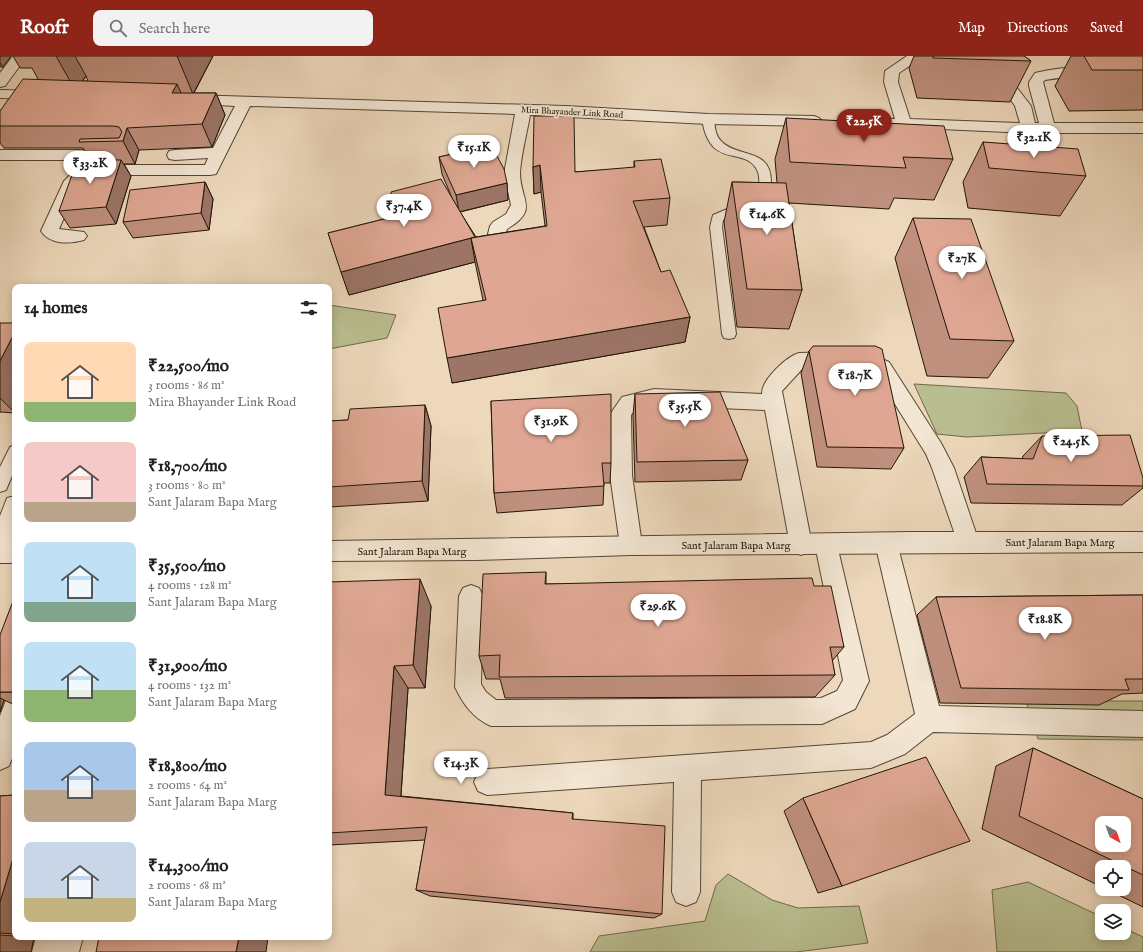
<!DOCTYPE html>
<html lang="en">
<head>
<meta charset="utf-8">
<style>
	:root { --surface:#fff; --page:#f2f2f2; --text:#202124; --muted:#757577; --accent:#8f2418 }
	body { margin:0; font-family:"IM FELL English",serif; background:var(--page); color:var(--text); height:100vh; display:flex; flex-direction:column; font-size:15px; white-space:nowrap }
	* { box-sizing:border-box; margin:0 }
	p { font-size:13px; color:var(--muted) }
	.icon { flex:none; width:22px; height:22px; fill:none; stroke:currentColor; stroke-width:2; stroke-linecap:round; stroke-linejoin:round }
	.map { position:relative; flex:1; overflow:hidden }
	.side { position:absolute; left:12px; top:228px; width:320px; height:656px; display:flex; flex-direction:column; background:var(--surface); border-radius:8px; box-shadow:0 2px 10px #0003 }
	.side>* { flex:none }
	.needle { width:26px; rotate:140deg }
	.tools { position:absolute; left:1095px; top:760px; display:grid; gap:8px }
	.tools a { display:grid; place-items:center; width:36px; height:36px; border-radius:8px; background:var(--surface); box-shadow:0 2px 10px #0003; font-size:20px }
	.price { position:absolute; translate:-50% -34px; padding:0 9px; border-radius:14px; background:#fff; color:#222; font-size:13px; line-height:26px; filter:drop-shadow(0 1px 2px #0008) }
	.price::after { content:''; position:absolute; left:50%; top:24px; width:12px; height:9px; margin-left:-6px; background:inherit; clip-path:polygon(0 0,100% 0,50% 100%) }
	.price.on { background:var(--accent); color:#fff }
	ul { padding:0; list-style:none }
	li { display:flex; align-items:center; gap:12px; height:100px; padding:0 12px }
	li span { display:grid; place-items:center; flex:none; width:112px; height:80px; border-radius:8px; color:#555 }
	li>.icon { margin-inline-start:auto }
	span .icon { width:48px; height:48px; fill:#fffc; stroke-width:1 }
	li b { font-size:17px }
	h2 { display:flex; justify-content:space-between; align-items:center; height:48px; padding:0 12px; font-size:17px }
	header { display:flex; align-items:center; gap:24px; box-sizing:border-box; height:56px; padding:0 20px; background:var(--accent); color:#fff }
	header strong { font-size:19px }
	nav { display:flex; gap:22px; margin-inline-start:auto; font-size:14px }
	.search { width:280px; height:36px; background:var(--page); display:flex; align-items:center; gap:10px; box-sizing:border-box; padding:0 14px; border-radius:8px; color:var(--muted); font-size:15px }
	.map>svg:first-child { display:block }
	.green { fill:#b9be90; stroke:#6d6a4c }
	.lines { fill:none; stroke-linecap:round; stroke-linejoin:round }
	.service-casing { stroke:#544636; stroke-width:2 }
	.minor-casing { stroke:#544636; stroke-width:2 }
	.tertiary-casing { stroke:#544636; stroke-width:2 }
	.service { fill:#f3e6d3; fill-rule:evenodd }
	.minor { fill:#f3e6d3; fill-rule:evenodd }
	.tertiary { fill:#f3e6d3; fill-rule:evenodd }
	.wall { fill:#c0907e; stroke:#211609; fill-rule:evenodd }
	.shaded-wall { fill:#9c7567; stroke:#211609 }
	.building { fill:#dfa793; stroke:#211609; fill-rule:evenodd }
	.labels { text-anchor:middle; stroke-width:4; stroke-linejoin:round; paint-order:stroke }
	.far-street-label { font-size:9px; fill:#211609; stroke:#f3e6d3 }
	.street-label { font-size:11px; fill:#211609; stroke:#f3e6d3 }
</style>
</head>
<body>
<header>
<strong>Roofr</strong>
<div class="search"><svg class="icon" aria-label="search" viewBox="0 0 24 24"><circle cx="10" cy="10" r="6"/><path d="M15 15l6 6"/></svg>Search here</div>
<nav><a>Map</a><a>Directions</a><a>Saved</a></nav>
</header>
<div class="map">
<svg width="1143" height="896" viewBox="0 0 1143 896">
	<rect width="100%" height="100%" fill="#edd8bb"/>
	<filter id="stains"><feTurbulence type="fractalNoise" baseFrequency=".005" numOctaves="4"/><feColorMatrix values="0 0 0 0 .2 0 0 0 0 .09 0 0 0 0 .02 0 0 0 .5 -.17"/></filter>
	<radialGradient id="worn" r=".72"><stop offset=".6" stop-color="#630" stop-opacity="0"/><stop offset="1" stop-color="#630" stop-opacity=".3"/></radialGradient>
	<g class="green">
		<polygon points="329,249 396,259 387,282 329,293"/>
		<polygon points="914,328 1066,337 1077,350 1082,375 967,381 937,378"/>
		<polygon points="1026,645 1143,645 1143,684 1038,683"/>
		<polygon points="728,818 772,844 798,852 859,850 868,887 796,896 590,896 599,880 705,865 716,829"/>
		<polygon points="1028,826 1102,861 1102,877 1124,877 1124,872 1143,881 1143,896 997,896 992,834"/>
	</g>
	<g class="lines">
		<g class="service-casing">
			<g id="service">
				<path d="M708,60L714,63C715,71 715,80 722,86C739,102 771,92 771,126C771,132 771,140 768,145L723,164L722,171L736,278L734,282L729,283L724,282L722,278L710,171L713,159L758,140C759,131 761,120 756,112C742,90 710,114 702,63Z"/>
				<polygon points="15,389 15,413 6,434 0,436 0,411 10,391"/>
			</g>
		</g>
		<g class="minor-casing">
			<g id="minor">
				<polygon points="13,0 27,0 5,30 0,31 0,17"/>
				<path d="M907,0H924L899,17L898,26L910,63L1020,67L1015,50L1004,34L991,28L956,0H972L1001,22L1014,28L1031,50L1035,67H1039L1029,30V26L1035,17C1070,8 1109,10 1143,20V29C1110,21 1079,18 1045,24L1043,26L1054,67H1143V77H1029L852,69L849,66L852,63L857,61L895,63L884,26L885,15Z"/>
				<polygon points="0,34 43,35 48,36 50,39 48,42 43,43 0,42"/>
				<path d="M189,39L565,50L708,58L814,60L819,62L822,65L819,68L814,70L708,68L530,59C527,77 521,98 520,117C520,144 540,154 507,173L498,202L492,204L486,202L483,198L490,170L493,166L506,158L511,149L504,118L515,58L250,50L216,118L210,119H96L87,121L79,128L59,173L84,176L87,180L84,184C70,188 50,189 41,175L64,125L76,113L96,109H205L208,102L175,104L169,103L167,99L169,95L175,94L213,92L235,50L184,47L181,44L184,41Z"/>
				<polygon points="0,94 117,94 123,95 125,99 123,103 117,104 0,104"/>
				<path d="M863,295L889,306L941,387L954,412L979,486L976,493L968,496L960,493L932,412L926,398L875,316L861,309L804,311L782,335L812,489L809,496L801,499L793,496L790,489L765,354L654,349L636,353L631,359L632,419L642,489L639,496L631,499L623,496L620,489L610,419V372L611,357L622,341L654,333L762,338C761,324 787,300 799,297Z"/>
				<polygon points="15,440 15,480 8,497 0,500 0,460 7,442"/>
				<polygon points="886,477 894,480 897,487 939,650 1143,655 1143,681 933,676 905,698 871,712 701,724 700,836 696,846 686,850 676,846 672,836 674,726 487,739 478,735 474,726 478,717 487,713 871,686 887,679 915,658 875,487 878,480"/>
				<path d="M826,479L834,482L837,489L869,625L855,653L822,668L491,670C473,662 463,648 455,631L459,540L463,532L471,529L479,532L483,540L481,628L486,636L496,644L821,642L837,635L843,624L815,489L818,482Z"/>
				<polygon points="15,640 15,695 9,710 0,714 0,660 6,644"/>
				<polygon points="36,881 83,881 79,896 32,896"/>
			</g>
		</g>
		<g class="tertiary-casing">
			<g id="tertiary">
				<polygon points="910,476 1143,476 1143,496 631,499 476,504 329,505 329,485"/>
				<rect x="0" y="487" width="15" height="20"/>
			</g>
		</g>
		<use href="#service" class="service"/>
		<use href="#minor" class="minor"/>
		<use href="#tertiary" class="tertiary"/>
	</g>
	<g class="wall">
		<polygon points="0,0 3,11 0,11"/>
		<path d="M13,0H213L194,37H216L225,59L212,91L139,94L135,108H124L131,120L116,168L70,172L59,155L89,104L83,92H4L0,87V55L38,23L32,12H20ZM86,20L88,25H83Z"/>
		<polygon points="914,0 1024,0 1031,5 1010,46 917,42 909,12"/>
		<polygon points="1071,0 1143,0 1143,54 1069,55 1055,30"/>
		<polygon points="786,62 953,103 934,144 894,142 889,153 789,147 802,234 789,273 737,271 724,166 732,126 777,127 775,103"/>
		<polygon points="983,86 1086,120 1060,160 968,152 963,126"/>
		<polygon points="461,94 507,127 508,144 460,156 476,181 545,170 541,136 534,138 533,111 575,116 634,112 634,105 670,142 667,169 644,171 661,216 690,261 685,286 452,327 483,244 475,206 349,239 328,177 392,161 452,142 442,118 439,101 461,96"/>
		<polygon points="205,126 213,143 209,174 133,182 123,166"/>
		<polygon points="913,162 1014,285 988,322 927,320 895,202"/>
		<polygon points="0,267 15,357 0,356"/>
		<polygon points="809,295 904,392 891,413 817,411 801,317"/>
		<polygon points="635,338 748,404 741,424 635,426 633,359"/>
		<polygon points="491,345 611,407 610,427 604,427 603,449 497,457 494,437"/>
		<polygon points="425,349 431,370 428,445 329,451 329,365 348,364"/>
		<polygon points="1042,380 1143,422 1143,432 1122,449 971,447 964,421 981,401 1022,403 1023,400"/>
		<polygon points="546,516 546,528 814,530 844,591 832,605 835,619 815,641 505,642 500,623 486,623 479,600"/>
		<polygon points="329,526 431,550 425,632 408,632 401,740 573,757 573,763 662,858 654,862 430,840 416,834 425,784 329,789"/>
		<polygon points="1143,539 1143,637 1122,638 1099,649 940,647 917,559 936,541"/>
		<polygon points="0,636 15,636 15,649 4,644 0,656"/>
		<polygon points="1033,692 1143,743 1143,851 1106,833 1124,833 1124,811 1102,811 1102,831 982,773 996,710"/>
		<polygon points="15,739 15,881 34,881 31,896 0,896 0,740"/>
		<polygon points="803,742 842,830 818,837 784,755"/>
	</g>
	<g class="shaded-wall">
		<polygon points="0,0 11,0 3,11 0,7"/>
		<polygon points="56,0 75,0 86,20 75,34"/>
		<polygon points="177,0 213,0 193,38"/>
		<polygon points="177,28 187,50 172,37"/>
		<polygon points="216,37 225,59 212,91 202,68"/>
		<polygon points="127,72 139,94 135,108 123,85"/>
		<polygon points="121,104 131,120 116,168 106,151"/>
		<polygon points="540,109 541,136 534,138 533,111"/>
		<polygon points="205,126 213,143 209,174 201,157"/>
		<polygon points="507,127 508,144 459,156 456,139"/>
		<polygon points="475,181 479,204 471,182 475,206 349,239 341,216"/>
		<polygon points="690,261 685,286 452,327 447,302"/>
		<polygon points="15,276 15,357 0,342 0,305"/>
		<polygon points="425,349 431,370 428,445 422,425"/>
		<polygon points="420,523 431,550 425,632 413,609"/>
		<polygon points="394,610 408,632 400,753 385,739"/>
		<polygon points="0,642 4,644 0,656"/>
		<polygon points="15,796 15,878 0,877 0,846"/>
		<polygon points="0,879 15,880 15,881 34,881 31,896 0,896"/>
		<polygon points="239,881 268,881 266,896 236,896"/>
	</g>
	<g class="building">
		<polygon points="933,0 1024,0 1031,5 933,2"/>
		<polygon points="1084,0 1143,0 1143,14 1092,14"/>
		<polygon points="23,23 177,28 172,37 216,37 202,68 127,72 123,85 79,86 80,83 119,82 122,76 119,71 113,70 0,70 0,55"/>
		<polygon points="534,60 574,60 575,116 635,111 634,105 661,103 670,142 633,145 661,216 670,214 690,261 447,302 438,252 486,244 471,182 547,170 540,109 533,111"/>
		<polygon points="786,62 944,70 953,103 903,101 906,112 790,106"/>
		<polygon points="983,86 1078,93 1086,120 989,112"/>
		<polygon points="490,87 504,113 507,127 456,139 439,101 462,96 461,94"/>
		<polygon points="86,104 121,104 106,151 59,155 77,105"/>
		<polygon points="441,123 475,181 341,216 328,177 392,161 391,136"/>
		<polygon points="205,126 201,157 123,166 130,134"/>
		<polygon points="732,126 786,127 802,234 747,233"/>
		<polygon points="913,162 971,163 1014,285 950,283"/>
		<polygon points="0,267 15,267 15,276 0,305"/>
		<polygon points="813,290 875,290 882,293 904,392 827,391 809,295"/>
		<polygon points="720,336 748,404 637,406 635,338"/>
		<polygon points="611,338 611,407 602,407 604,430 494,437 491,345"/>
		<polygon points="425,349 422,425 329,431 329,365 348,364 350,353"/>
		<polygon points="1130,379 1143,422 1143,430 987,428 981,401 1033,403 1042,380"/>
		<polygon points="546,516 545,528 812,522 814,530 831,530 844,591 830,591 835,619 499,621 500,599 479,600 483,518"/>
		<polygon points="420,523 413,609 394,610 385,739 573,757 572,763 665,770 662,858 416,834 427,771 329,777 329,526"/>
		<polygon points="1143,539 1143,623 1125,623 1129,634 961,632 936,541"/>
		<polygon points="15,540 15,636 0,636 0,579"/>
		<path d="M1033,692L1143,743V819L1019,760ZM1102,767H1124V789H1102Z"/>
		<polygon points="926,701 970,785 842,830 803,742"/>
		<polygon points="15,739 15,796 0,846 0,740"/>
		<polygon points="99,881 239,881 236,896 96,896"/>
	</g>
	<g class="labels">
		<g class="far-street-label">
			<text transform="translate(572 56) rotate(3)" y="3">Mira Bhayander Link Road</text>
		</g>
		<g class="street-label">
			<text x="1060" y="490">Sant Jalaram Bapa Marg</text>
			<text x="736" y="493">Sant Jalaram Bapa Marg</text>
			<text x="412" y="499">Sant Jalaram Bapa Marg</text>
		</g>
	</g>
	<rect width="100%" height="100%" filter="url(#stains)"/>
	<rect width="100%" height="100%" fill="url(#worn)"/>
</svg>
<div class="tools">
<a><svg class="needle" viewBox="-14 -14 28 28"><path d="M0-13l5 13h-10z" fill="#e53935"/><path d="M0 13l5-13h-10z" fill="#757577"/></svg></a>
<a><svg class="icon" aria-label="locate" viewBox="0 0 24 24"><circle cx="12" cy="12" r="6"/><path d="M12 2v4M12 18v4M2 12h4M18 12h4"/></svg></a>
<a><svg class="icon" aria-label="layers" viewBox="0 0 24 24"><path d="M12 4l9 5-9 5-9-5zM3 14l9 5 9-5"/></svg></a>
</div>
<b class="price on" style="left:864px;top:87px">₹22.5K</b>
<b class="price" style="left:1034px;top:103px">₹32.1K</b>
<b class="price" style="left:474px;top:113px">₹15.1K</b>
<b class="price" style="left:90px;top:129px">₹33.2K</b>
<b class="price" style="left:404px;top:172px">₹37.4K</b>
<b class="price" style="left:767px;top:180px">₹14.6K</b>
<b class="price" style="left:962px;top:224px">₹27K</b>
<b class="price" style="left:855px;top:341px">₹18.7K</b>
<b class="price" style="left:685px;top:372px">₹35.5K</b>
<b class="price" style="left:551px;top:387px">₹31.9K</b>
<b class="price" style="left:1071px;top:407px">₹24.5K</b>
<b class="price" style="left:658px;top:572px">₹29.6K</b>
<b class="price" style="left:1045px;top:585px">₹18.8K</b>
<b class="price" style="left:461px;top:729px">₹14.3K</b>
<section class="side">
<h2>14 homes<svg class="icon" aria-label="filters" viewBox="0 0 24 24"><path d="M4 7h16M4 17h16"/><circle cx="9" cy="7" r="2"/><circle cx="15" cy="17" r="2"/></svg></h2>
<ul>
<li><span style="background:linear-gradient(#ffd9b3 75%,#8fb573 0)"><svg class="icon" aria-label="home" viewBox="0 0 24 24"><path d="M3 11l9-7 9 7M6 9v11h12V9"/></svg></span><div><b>₹22,500/mo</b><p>3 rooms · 86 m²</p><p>Mira Bhayander Link Road</p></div></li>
<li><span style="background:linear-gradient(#f6c9c9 75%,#b9a48a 0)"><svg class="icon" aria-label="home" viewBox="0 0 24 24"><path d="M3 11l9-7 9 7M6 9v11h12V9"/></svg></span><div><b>₹18,700/mo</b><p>3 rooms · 80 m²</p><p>Sant Jalaram Bapa Marg</p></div></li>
<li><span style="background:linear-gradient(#bfe0f5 75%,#7fa58c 0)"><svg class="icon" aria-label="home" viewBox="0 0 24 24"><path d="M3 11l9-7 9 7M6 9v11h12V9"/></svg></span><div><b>₹35,500/mo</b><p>4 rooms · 128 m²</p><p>Sant Jalaram Bapa Marg</p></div></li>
<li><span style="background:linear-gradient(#bfe0f5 60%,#8fb573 0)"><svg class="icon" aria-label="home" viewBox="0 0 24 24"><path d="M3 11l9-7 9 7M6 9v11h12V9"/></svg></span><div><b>₹31,900/mo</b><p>4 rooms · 132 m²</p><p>Sant Jalaram Bapa Marg</p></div></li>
<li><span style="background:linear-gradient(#a9c7e8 60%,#b9a48a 0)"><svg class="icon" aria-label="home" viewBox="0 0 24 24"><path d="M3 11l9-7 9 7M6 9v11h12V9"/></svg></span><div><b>₹18,800/mo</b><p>2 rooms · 64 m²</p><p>Sant Jalaram Bapa Marg</p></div></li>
<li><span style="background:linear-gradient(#c9d6e8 70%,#c2b280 0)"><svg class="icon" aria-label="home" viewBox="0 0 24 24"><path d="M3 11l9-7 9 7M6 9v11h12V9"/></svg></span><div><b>₹14,300/mo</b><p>2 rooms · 68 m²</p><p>Sant Jalaram Bapa Marg</p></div></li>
</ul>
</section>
</div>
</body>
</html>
